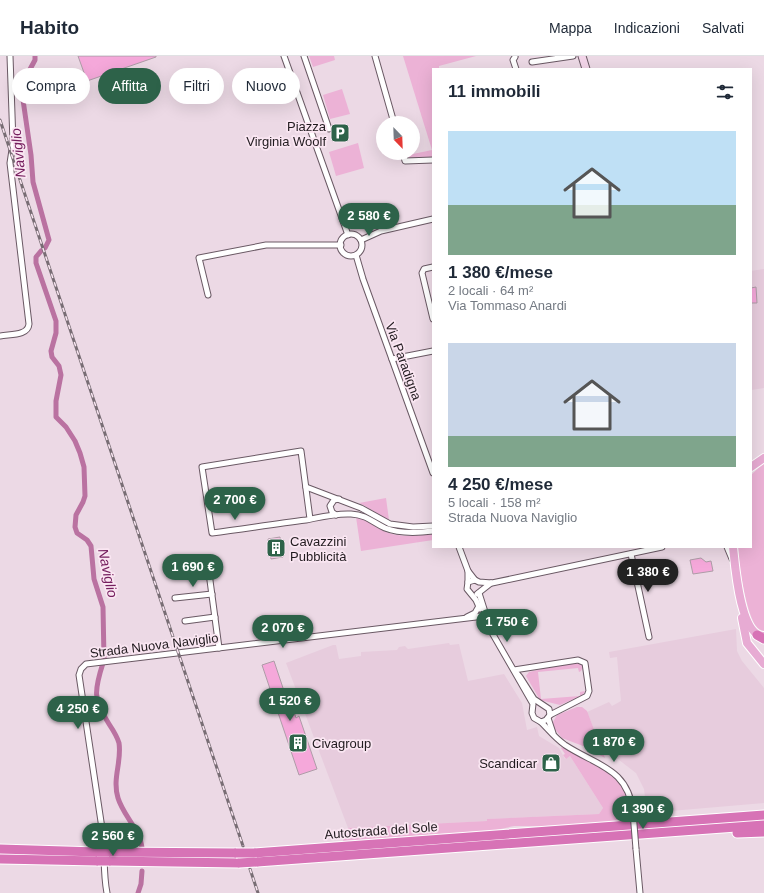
<!DOCTYPE html>
<html lang="it">
<head>
<meta charset="utf-8">
<style>
	:root { --surface:#fff; --page:#f2f2f3; --text:#1f2937; --muted:#747a83; --line:#e0e1e3; --accent:#2d6249 }
	body { margin:0; font-family:Helvetica,sans-serif; background:var(--page); color:var(--text); height:100vh; display:flex; flex-direction:column; font-size:15px; white-space:nowrap }
	* { box-sizing:border-box; margin:0 }
	p { font-size:13px; color:var(--muted) }
	.icon { flex:none; width:22px; height:22px; fill:none; stroke:currentColor; stroke-width:2; stroke-linecap:round; stroke-linejoin:round }
	.map { position:relative; flex:1; overflow:hidden }
	.sheet { position:absolute; left:432px; top:12px; width:320px; height:480px; display:flex; flex-direction:column; background:var(--surface); border-radius:0px; box-shadow:0 4px 16px #0002 }
	.sheet>* { flex:none }
	.guide { position:absolute; left:12px; top:12px; width:360px; height:36px; display:flex; gap:8px }
	.needle { width:26px; rotate:157deg }
	.buttons { position:absolute; left:376px; top:60px; display:grid; gap:8px }
	.buttons a { display:grid; place-items:center; width:44px; height:44px; border-radius:50%; background:var(--surface); box-shadow:0 4px 16px #0002; font-size:20px }
	.price { position:absolute; translate:-50% -34px; padding:0 9px; border-radius:14px; background:var(--accent); color:#fff; font-size:13px; line-height:26px; filter:drop-shadow(0 1px 2px #0008) }
	.price::after { content:''; position:absolute; left:50%; top:24px; width:12px; height:9px; margin-left:-6px; background:inherit; clip-path:polygon(0 0,100% 0,50% 100%) }
	.price.selected { background:#222; color:#fff }
	ul { padding:0; list-style:none }
	li { display:grid; align-content:center; gap:8px; height:212px; padding:0 16px }
	li span { display:grid; place-items:center; height:124px; border-radius:0px; color:#555 }
	li>.icon { margin-inline-start:auto }
	span .icon { width:72px; height:72px; fill:#fffc; stroke-width:1 }
	li b { font-size:17px }
	h2 { display:flex; justify-content:space-between; align-items:center; height:48px; padding:0 16px; font-size:17px }
	.pill { padding:0 14px; border-radius:18px; background:var(--surface); box-shadow:0 4px 16px #0002; font-size:14px; line-height:36px }
	.pill.selected { background:var(--accent); color:#fff }
	header { display:flex; align-items:center; gap:24px; box-sizing:border-box; height:56px; padding:0 20px; background:var(--surface); border-bottom:1px solid var(--line) }
	header strong { font-size:19px }
	nav { display:flex; gap:22px; margin-inline-start:auto; font-size:14px }
	.map>svg:first-child { display:block }
	.built { fill:#e7ccdd }
	.green { fill:#ecb2d6 }
	.lines { fill:none; stroke-linecap:round; stroke-linejoin:round }
	.canal { stroke:#ba72a1; stroke-width:5 }
	.building { fill:#f5a8da; stroke:#ae9ca7 }
	.minor-casing { stroke:#6a5964; stroke-width:7 }
	.secondary-casing { stroke:#6a5964; stroke-width:9 }
	.primary-casing { stroke:#fff; stroke-width:10 }
	.motorway-casing { stroke:#fff; stroke-width:11 }
	.minor { stroke:#fff; stroke-width:5 }
	.secondary { stroke:#f3d5e9; stroke-width:7 }
	.primary { stroke:#e7abd3; stroke-width:8 }
	.motorway { stroke:#d773b6; stroke-width:9 }
	.rail-casing { stroke:#786d74; stroke-width:3 }
	.rail { stroke:#fae6f2; stroke-width:1.5; stroke-dasharray:4.5; stroke-linecap:butt }
	.minor-bridge-casing { stroke:#6a5964; stroke-width:7; stroke-linecap:butt }
	.motorway-bridge-casing { stroke:#fff; stroke-width:11; stroke-linecap:butt }
	.minor-bridge { stroke:#fff; stroke-width:5 }
	.motorway-bridge { stroke:#d773b6; stroke-width:9 }
	.labels { text-anchor:middle; stroke-width:3.5; stroke-linejoin:round; paint-order:stroke }
	.poi-label { font-size:13px; fill:#211b1f; stroke:#fae6f2; text-anchor:end }
	.street-label { font-size:13px; fill:#211b1f; stroke:#fae6f2 }
	.water-label { font-size:14px; font-style:italic; fill:#76205f; stroke:#fae6f2 }
</style>
</head>
<body>
<header>
<strong>Habito</strong>
<nav><a>Mappa</a><a>Indicazioni</a><a>Salvati</a></nav>
</header>
<div class="map">
<svg width="764" height="837" viewBox="0 0 764 837">
	<rect width="100%" height="100%" fill="#ecd9e5"/>
	<g class="built">
		<polygon points="764,213 764,332 751,334 751,215"/>
		<polygon points="736,573 737,595 742,605 764,632 764,747 647,757 644,733 636,717 601,690 587,656 609,646 612,650 621,645 617,601 610,602 609,596"/>
		<polygon points="449,587 450,589 459,588 468,625 504,618 522,647 527,674 537,671 539,680 559,692 565,703 570,700 603,752 599,758 488,763 488,765 348,772 286,607 333,589 336,589 339,603 361,600 361,596 397,594 399,591 405,590 408,593"/>
	</g>
	<g class="green">
		<polygon points="309,0 334,0 335,4 313,11"/>
		<polygon points="403,0 476,0 439,10 439,13 433,13 433,102 407,103 408,99 432,94"/>
		<polygon points="342,33 350,58 330,63 323,39"/>
		<polygon points="358,87 364,112 336,120 329,96"/>
		<path d="M764,407V575C759,574 755,570 753,565C745,546 739,512 738,491H751V419Z"/>
		<path d="M386,442L389,464C378,459 370,452 359,447Z"/>
		<path d="M356,461C367,463 374,471 384,475C397,482 419,480 433,478V484L361,495Z"/>
		<polygon points="575,605 581,607 583,611 581,615 579,616 578,612 538,616 541,643 580,640 580,636 585,635 583,639 560,649 540,644 526,620 529,616"/>
		<polygon points="577,651 582,651 587,655 605,702 583,690 562,682 554,672 553,666 557,659"/>
		<polygon points="562,691 613,719 627,736 631,764 545,770 514,770 496,774 343,785 348,772 487,765 487,763 599,758 603,752 570,700 566,703 563,699 565,698 561,692"/>
	</g>
	<g class="lines">
		<g class="canal">
			<polyline points="35,0 35,4 21,30 31,99 33,126 49,184 45,192"/>
			<polyline points="41,195 36,201 36,207 56,265 56,277 51,295 52,301 59,310 61,319 56,345 56,361 66,371 75,385 80,397 84,411 85,440 83,446 76,459 75,471 77,477 87,484 91,490 94,523 103,551 104,603"/>
			<path d="M103,607C94,635 93,643 109,668C113,674 117,680 119,687C122,706 112,722 118,742C123,759 140,774 142,792"/>
			<polyline points="138,837 141,828 142,815"/>
		</g>
	</g>
	<g class="building">
		<polygon points="78,0 156,0 156,1 87,25"/>
		<polygon points="756,231 757,247 751,247 751,232"/>
		<polygon points="280,481 283,501 271,503 268,483"/>
		<polygon points="701,502 706,506 711,505 713,515 693,518 690,504"/>
		<polygon points="662,507 664,520 644,523 641,510"/>
		<polygon points="274,605 285,638 288,637 296,662 299,660 317,713 299,719 262,609"/>
	</g>
	<g class="lines">
		<g class="minor-casing">
			<g id="minor">
				<polyline points="284,0 348,179"/>
				<polyline points="304,0 329,73"/>
				<polyline points="375,0 394,67"/>
				<polyline points="515,1 513,4 516,13"/>
				<polyline points="532,6 573,0"/>
				<polyline points="403,97 405,105 433,104"/>
				<circle cx="351" cy="189" r="11"/>
				<polyline points="361,184 381,175 433,163"/>
				<polyline points="356,199 363,223 433,417"/>
				<polyline points="433,211 424,213 422,217 433,263"/>
				<polyline points="208,239 199,202 266,189 341,189"/>
				<path d="M0,280C10,278 28,280 29,268L10,107L13,87L10,0"/>
				<polyline points="392,303 433,295"/>
				<polyline points="306,431 361,452 390,468 413,471 433,470"/>
				<polyline points="336,459 332,456 330,450 334,444 339,443"/>
				<path d="M310,463L301,395L202,411L212,477C243,473 274,468 306,464C321,461 336,457 351,458C367,459 372,466 385,472C400,478 417,477 433,475"/>
				<polyline points="459,491 468,515 475,524"/>
				<polyline points="727,491 732,503"/>
				<polyline points="631,498 649,581"/>
				<polyline points="468,515 468,526 467,533 476,544 480,553"/>
				<polyline points="209,517 219,592"/>
				<polyline points="468,526 475,524 479,526 492,527 662,491"/>
				<polyline points="479,537 491,575 533,648 532,657 534,662 541,666 546,664 550,659 549,653 534,643 520,621 515,615"/>
				<polyline points="477,538 491,527"/>
				<polyline points="175,542 212,538"/>
				<polyline points="467,561 475,557 479,550"/>
				<polyline points="185,565 215,561"/>
				<polyline points="514,614 578,604 585,607 589,635 587,640 550,659"/>
				<polyline points="548,662 553,677"/>
				<path d="M541,666C549,674 555,682 565,689C597,710 628,712 633,756"/>
				<polyline points="636,793 640,837"/>
				<path d="M107,837C103,817 105,799 103,779L79,619L81,613L86,608L476,561L485,559"/>
			</g>
		</g>
		<g class="secondary-casing">
			<polyline id="secondary" points="582,0 586,13"/>
		</g>
		<g class="primary-casing">
			<g id="primary">
				<polyline points="751,411 764,402"/>
				<path d="M733,491C735,509 740,579 763,580"/>
				<polyline points="742,562 747,587 764,608"/>
			</g>
		</g>
		<g class="motorway-casing">
			<g id="motorway">
				<polyline points="757,579 764,583"/>
				<polyline points="737,777 764,776"/>
				<polyline points="0,793 97,796"/>
				<polyline points="108,796 236,797"/>
				<polyline points="254,797 764,759"/>
				<polyline points="0,803 98,805"/>
				<polyline points="109,805 239,807"/>
				<polyline points="257,806 764,769"/>
			</g>
		</g>
		<use href="#minor" class="minor"/>
		<use href="#secondary" class="secondary"/>
		<use href="#primary" class="primary"/>
		<use href="#motorway" class="motorway"/>
		<g class="rail-casing">
			<g id="rail">
				<polyline points="0,64 243,790"/>
				<polyline points="250,813 258,837"/>
			</g>
		</g>
		<use href="#rail" class="rail"/>
		<g class="minor-bridge-casing">
			<polyline id="minor-bridge" points="633,756 636,793"/>
		</g>
		<g class="motorway-bridge-casing">
			<g id="motorway-bridge">
				<polyline points="97,796 108,796"/>
				<polyline points="236,797 254,797"/>
				<polyline points="98,805 109,805"/>
				<polyline points="239,807 257,806"/>
			</g>
		</g>
		<use href="#minor-bridge" class="minor-bridge"/>
		<use href="#motorway-bridge" class="motorway-bridge"/>
	</g>
	<defs>
		<g id="parking-square" transform="scale(1)"><rect x="-9" y="-9" width="18" height="18" rx="4" fill="#2d6249" stroke="#fae6f2"/><path d="M-3.5-5.5H1a3.5 3.5 0 0 1 0 7H-1V5.5H-3.5ZM-1-3.4V-.6H.8a1.4 1.4 0 0 0 0-2.8Z" fill="#fff"/></g>
		<g id="building-square" transform="scale(1)"><rect x="-9" y="-9" width="18" height="18" rx="4" fill="#2d6249" stroke="#fae6f2"/><path d="M-4-6H4V6H1V3H-1V6H-4ZM-2.5-4.3h1.7v1.8h-1.7ZM.8-4.3h1.7v1.8H.8ZM-2.5-1h1.7V.8h-1.7ZM.8-1h1.7V.8H.8Z" fill="#fff"/></g>
		<g id="shop-square" transform="scale(1)"><rect x="-9" y="-9" width="18" height="18" rx="4" fill="#2d6249" stroke="#fae6f2"/><path d="M-5-2.5h2.3a2.7 3.5 0 0 1 5.4 0H5L5.5 6h-11ZM-1.5-2.5h3a1.5 2.3 0 0 0-3 0Z" fill="#fff"/></g>
	</defs>
	<g fill-rule="evenodd">
		<use href="#parking-square" x="340" y="77"/>
		<use href="#building-square" x="276" y="492"/>
		<use href="#building-square" x="298" y="687"/>
		<use href="#shop-square" x="551" y="707"/>
	</g>
	<g class="labels">
		<g class="poi-label">
			<text x="326" y="75">Piazza<tspan x="326" dy="15">Virginia Woolf</tspan></text>
			<text x="290" y="490" text-anchor="start">Cavazzini<tspan x="290" dy="15">Pubblicità</tspan></text>
			<text x="312" y="692" text-anchor="start">Civagroup</text>
			<text x="537" y="712">Scandicar</text>
		</g>
		<g class="street-label">
			<text transform="translate(404 305) rotate(70)" y="5">Via Paradigna</text>
			<text transform="translate(154 589) rotate(-7)" y="5">Strada Nuova Naviglio</text>
			<text transform="translate(381 774) rotate(-4)" y="5">Autostrada del Sole</text>
		</g>
		<g class="water-label">
			<text transform="translate(18 97) rotate(-96)" y="5">Naviglio</text>
			<text transform="translate(108 517) rotate(78)" y="5">Naviglio</text>
		</g>
	</g>
</svg>
<div class="buttons">
<a><svg class="needle" viewBox="-14 -14 28 28"><path d="M0-13l5 13h-10z" fill="#e53935"/><path d="M0 13l5-13h-10z" fill="#747a83"/></svg></a>
</div>
<b class="price" style="left:369px;top:181px">2 580 €</b>
<b class="price" style="left:235px;top:465px">2 700 €</b>
<b class="price" style="left:193px;top:532px">1 690 €</b>
<b class="price selected" style="left:648px;top:537px">1 380 €</b>
<b class="price" style="left:507px;top:587px">1 750 €</b>
<b class="price" style="left:283px;top:593px">2 070 €</b>
<b class="price" style="left:290px;top:666px">1 520 €</b>
<b class="price" style="left:78px;top:674px">4 250 €</b>
<b class="price" style="left:614px;top:707px">1 870 €</b>
<b class="price" style="left:643px;top:774px">1 390 €</b>
<b class="price" style="left:113px;top:801px">2 560 €</b>
<div class="guide">
<a class="pill">Compra</a>
<a class="pill selected">Affitta</a>
<a class="pill">Filtri</a>
<a class="pill">Nuovo</a>
</div>
<section class="sheet">
<h2>11 immobili<svg class="icon" aria-label="filters" viewBox="0 0 24 24"><path d="M4 7h16M4 17h16"/><circle cx="9" cy="7" r="2"/><circle cx="15" cy="17" r="2"/></svg></h2>
<ul>
<li><span style="background:linear-gradient(#bfe0f5 60%,#7fa58c 0)"><svg class="icon" aria-label="home" viewBox="0 0 24 24"><path d="M3 11l9-7 9 7M6 9v11h12V9"/></svg></span><div><b>1 380 €/mese</b><p>2 locali · 64 m²</p><p>Via Tommaso Anardi</p></div></li>
<li><span style="background:linear-gradient(#c9d6e8 75%,#7fa58c 0)"><svg class="icon" aria-label="home" viewBox="0 0 24 24"><path d="M3 11l9-7 9 7M6 9v11h12V9"/></svg></span><div><b>4 250 €/mese</b><p>5 locali · 158 m²</p><p>Strada Nuova Naviglio</p></div></li>
</ul>
</section>
</div>
</body>
</html>
